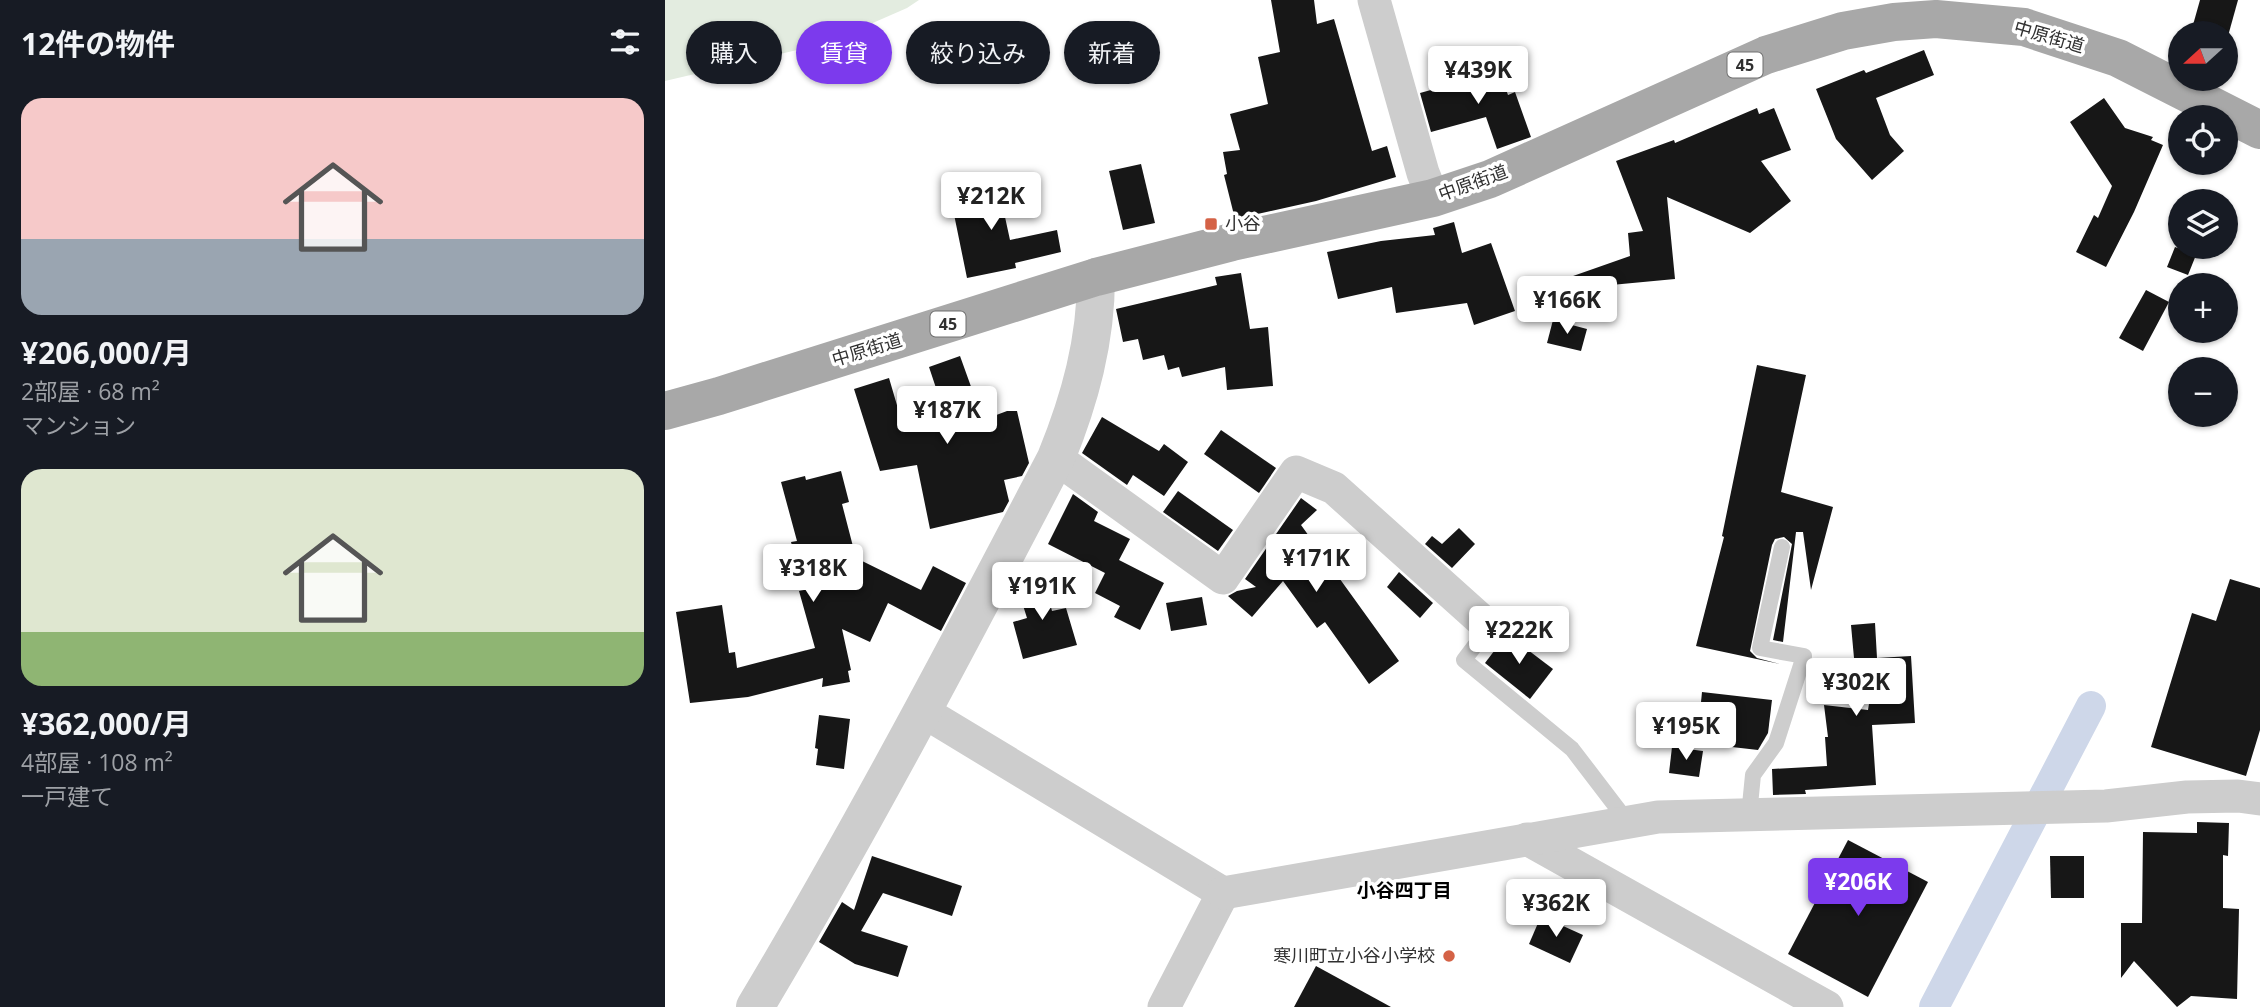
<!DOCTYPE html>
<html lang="ja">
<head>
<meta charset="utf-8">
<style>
	:root { --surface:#171b24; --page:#20242c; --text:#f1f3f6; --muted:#9ea1a6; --accent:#7c3aed }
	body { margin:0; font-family:"Open Sans","Noto Sans JP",sans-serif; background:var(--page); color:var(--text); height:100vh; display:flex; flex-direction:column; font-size:26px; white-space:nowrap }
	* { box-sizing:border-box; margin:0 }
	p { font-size:23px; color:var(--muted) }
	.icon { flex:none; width:38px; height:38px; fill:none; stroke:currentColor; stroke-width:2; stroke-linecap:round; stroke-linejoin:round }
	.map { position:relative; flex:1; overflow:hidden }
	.panel { display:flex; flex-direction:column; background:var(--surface); width:665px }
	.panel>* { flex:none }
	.banner { position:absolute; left:21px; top:21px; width:665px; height:63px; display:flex; gap:14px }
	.needle { width:46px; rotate:249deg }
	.tools { position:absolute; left:1503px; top:21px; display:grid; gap:14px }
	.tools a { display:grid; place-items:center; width:70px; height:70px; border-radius:50%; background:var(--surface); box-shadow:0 2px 5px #0004; font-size:35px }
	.price { position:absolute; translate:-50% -60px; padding:0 16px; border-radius:7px; background:#fff; color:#222; font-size:23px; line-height:46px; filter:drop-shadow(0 2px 4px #0008) }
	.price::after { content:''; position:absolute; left:50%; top:42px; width:21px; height:16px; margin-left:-10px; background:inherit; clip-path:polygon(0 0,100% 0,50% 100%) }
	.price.selected { background:var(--accent); color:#fff }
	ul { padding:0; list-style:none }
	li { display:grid; align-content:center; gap:14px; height:371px; padding:0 21px }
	li span { display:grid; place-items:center; height:217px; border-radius:21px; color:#555 }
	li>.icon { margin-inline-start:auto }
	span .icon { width:126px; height:126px; fill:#fffc; stroke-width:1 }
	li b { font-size:30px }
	h2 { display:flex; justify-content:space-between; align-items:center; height:84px; padding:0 21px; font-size:30px }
	.chip { padding:0 24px; border-radius:32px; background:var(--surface); box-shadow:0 2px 5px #0004; font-size:24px; line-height:63px }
	.chip.selected { background:var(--accent); color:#fff }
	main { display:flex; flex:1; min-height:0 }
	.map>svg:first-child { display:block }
	.green { fill:#e3ece0 }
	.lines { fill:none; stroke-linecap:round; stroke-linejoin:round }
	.canal { stroke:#ced7e9; stroke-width:30 }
	.building { fill:#171717 }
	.service { stroke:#cdcdcd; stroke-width:16 }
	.minor { stroke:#cdcdcd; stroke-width:33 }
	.tertiary { stroke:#cdcdcd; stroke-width:38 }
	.primary { stroke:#a8a8a8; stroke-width:38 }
	.poi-dot { fill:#d46246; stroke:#fff; stroke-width:2.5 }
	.labels { text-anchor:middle; stroke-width:7; stroke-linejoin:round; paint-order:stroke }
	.shield { fill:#fff; stroke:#6e6e6e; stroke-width:2 }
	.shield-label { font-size:16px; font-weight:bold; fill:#303030 }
	.street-label { font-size:18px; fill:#303030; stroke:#fff }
	.poi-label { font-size:18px; fill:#303030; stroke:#fff; text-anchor:start }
	.neighbourhood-label { font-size:19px; font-weight:bold; fill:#000; stroke:#fff }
</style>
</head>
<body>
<main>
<section class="panel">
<h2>12件の物件<svg class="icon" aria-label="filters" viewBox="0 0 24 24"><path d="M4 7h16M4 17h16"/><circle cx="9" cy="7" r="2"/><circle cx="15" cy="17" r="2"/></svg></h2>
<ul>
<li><span style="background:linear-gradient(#f6c9c9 65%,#9aa5b1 0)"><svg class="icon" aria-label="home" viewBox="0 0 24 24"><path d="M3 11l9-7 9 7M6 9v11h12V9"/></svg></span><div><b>¥206,000/月</b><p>2部屋 · 68 m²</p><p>マンション</p></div></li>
<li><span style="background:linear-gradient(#dfe7d0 75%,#8fb573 0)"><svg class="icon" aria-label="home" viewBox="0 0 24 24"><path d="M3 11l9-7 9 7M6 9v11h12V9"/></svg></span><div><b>¥362,000/月</b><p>4部屋 · 108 m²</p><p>一戸建て</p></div></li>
</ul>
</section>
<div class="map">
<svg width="1595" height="1007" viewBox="0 0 1595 1007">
	<rect width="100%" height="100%" fill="#fff"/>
	<polygon class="green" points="0,0 254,0 242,8 162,43 0,81"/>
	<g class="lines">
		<polyline class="canal" points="1269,1007 1426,706"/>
	</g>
	<g class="building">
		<polygon points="606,0 649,0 652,24 669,19 707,151 722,146 731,177 651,201 570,219 559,175 562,174 558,152 575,150 565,114 603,104 593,57 615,52"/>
		<polygon points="1535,0 1573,0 1563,36 1528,25"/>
		<polygon points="1259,50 1269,75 1211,98 1225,135 1239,151 1207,180 1171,139 1151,89 1199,70 1201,73"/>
		<polygon points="831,61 843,95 850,92 866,137 832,149 821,117 766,132 755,93 813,77 810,68"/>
		<polygon points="1439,98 1460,128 1488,137 1486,140 1498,145 1469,212 1441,267 1411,252 1429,215 1433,218 1447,186 1405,122"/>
		<polygon points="1092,108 1094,114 1109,108 1126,150 1096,161 1126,201 1085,233 1002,197 1010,279 893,290 891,282 965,256 963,233 978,231 951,161 1009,140 1010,143"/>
		<polygon points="476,164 490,223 458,230 444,171"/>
		<polygon points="310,173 317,198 335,194 345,240 392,230 396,252 350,263 351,268 302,278 282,180"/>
		<polygon points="789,222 797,253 826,243 850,311 809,325 802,303 731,313 727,287 673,299 662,252 716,241 770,235 768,228"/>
		<polygon points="1510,247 1531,255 1523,275 1502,267"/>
		<polygon points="576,273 585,329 603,327 608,386 562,390 560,367 517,377 514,367 503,370 499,355 478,360 473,339 458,342 451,309 552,285 550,277"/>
		<polygon points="1481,290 1504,302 1478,351 1454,338"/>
		<polygon points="888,320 922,329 916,351 882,343"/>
		<polygon points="295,356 318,420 342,411 352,411 364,463 357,476 339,480 344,501 338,512 265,529 252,465 215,471 189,389 224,378 234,412 275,400 264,367"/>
		<polygon points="1092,365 1141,375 1116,492 1168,507 1146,590 1138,532 1131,532 1118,642 1108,640 1127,544 1119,537 1110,539 1107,545 1085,651 1092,658 1115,664 1031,646 1059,537 1057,536"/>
		<polygon points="437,417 494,451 499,444 523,462 499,496 468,475 462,485 417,453"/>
		<polygon points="556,430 611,468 594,493 539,454"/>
		<polygon points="176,471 184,502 177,504 191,558 256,590 268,566 301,583 276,631 223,603 205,642 177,629 186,670 183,671 185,682 157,687 158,678 83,697 25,703 11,612 57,605 64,653 70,652 72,668 150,648 134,591 139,590 126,542 132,541 116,482 140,476 141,480"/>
		<polygon points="513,491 568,530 553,551 498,512"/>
		<polygon points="408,494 433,512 429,521 465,539 454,560 499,583 475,630 449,617 455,606 430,593 440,573 383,544"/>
		<polygon points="636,498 652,510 636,525 734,661 704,684 660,622 652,628 618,581 587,617 563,596 572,591 591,587 580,579"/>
		<polygon points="794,528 810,544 787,568 760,544 767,536 777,544"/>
		<polygon points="374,563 387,611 401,608 412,645 358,659 348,622 362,618 356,599"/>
		<polygon points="734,572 768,603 755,618 722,587"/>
		<polygon points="1565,579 1595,588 1595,730 1581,776 1486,747 1527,613 1551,621"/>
		<polygon points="537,597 542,625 506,631 501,603"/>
		<polygon points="1210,623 1212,658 1246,656 1250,723 1207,725 1211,785 1140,790 1141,794 1108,795 1107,769 1162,766 1160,737 1163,737 1159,705 1203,710 1207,685 1145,671 1148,662 1189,658 1186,625"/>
		<polygon points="842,634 888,669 865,699 820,663"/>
		<polygon points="1037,692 1107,700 1103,733 1093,750 1032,743"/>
		<polygon points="154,715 185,719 179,769 151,765 153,749 150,748"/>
		<polygon points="1007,747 1038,751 1034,777 1004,773"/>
		<polygon points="1532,822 1564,823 1563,856 1558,855 1558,908 1574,909 1572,999 1526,996 1512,1007 1469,961 1456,978 1456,923 1477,923 1478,832 1532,833"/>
		<polygon points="1183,840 1263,882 1203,997 1123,954"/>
		<polygon points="207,856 297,886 287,916 218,893 196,931 243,946 233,977 190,964 154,942 177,902 189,910"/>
		<polygon points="1385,856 1419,856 1419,898 1386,898"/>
		<polygon points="876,916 918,935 905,963 864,944"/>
		<polygon points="651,966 726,1007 629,1007"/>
	</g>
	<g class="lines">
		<g class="service">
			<polyline points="824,627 799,660 907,749 962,821"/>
			<polyline points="1084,815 1088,775 1111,743 1139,656 1095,648 1117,547"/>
		</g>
		<g class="minor">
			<polyline points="709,0 758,173 768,198"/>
			<polyline points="391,458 558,578 631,472 669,488 824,627"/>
			<polyline points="259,712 558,893 499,1007"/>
			<polyline points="862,839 1162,1007"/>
			<polyline points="558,893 993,817 1441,806 1522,797 1573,796 1595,799"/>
		</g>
		<path class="tertiary" d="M90,1007C197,828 294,644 391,458C415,399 431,341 431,277"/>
		<polyline class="primary" points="0,411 54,396 431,277 567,242 768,198 825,179 1101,55 1178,31 1229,22 1271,19 1359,27 1453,58 1595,130"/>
	</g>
	<g class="poi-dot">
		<rect x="539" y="217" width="14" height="14" rx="3.5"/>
		<circle cx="784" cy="956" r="7"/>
	</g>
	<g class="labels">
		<g class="shield">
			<rect x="1062.5" y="52.5" width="35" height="25" rx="5"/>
			<rect x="265.5" y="311.5" width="35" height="25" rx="5"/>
		</g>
		<g class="shield-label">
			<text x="1080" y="71">45</text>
			<text x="283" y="330">45</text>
		</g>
		<g class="street-label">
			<text transform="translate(1384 37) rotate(16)" y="6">中原街道</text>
			<text transform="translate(808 183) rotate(-20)" y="6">中原街道</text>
			<text transform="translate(202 350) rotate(-17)" y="6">中原街道</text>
		</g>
		<g class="poi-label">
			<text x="560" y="230">小谷</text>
			<text x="770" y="962" text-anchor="end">寒川町立小谷小学校</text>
		</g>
		<g class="neighbourhood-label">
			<text x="739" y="897">小谷四丁目</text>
		</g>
	</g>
</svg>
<div class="tools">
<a><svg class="needle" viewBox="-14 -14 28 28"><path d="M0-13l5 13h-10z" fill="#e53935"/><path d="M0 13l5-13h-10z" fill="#9ea1a6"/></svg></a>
<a><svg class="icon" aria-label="locate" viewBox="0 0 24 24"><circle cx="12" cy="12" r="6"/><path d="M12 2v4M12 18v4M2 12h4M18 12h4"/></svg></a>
<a><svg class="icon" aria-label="layers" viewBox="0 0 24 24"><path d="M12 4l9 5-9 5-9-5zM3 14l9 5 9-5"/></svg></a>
<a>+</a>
<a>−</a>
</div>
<b class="price" style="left:813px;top:106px">¥439K</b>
<b class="price" style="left:326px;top:232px">¥212K</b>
<b class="price" style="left:902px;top:336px">¥166K</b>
<b class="price" style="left:282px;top:446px">¥187K</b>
<b class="price" style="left:651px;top:594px">¥171K</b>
<b class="price" style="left:148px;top:604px">¥318K</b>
<b class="price" style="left:377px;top:622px">¥191K</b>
<b class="price" style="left:854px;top:666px">¥222K</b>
<b class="price" style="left:1191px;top:718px">¥302K</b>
<b class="price" style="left:1021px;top:762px">¥195K</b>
<b class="price selected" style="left:1193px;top:918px">¥206K</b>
<b class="price" style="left:891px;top:939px">¥362K</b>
<div class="banner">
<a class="chip">購入</a>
<a class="chip selected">賃貸</a>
<a class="chip">絞り込み</a>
<a class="chip">新着</a>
</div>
</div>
</main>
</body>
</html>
